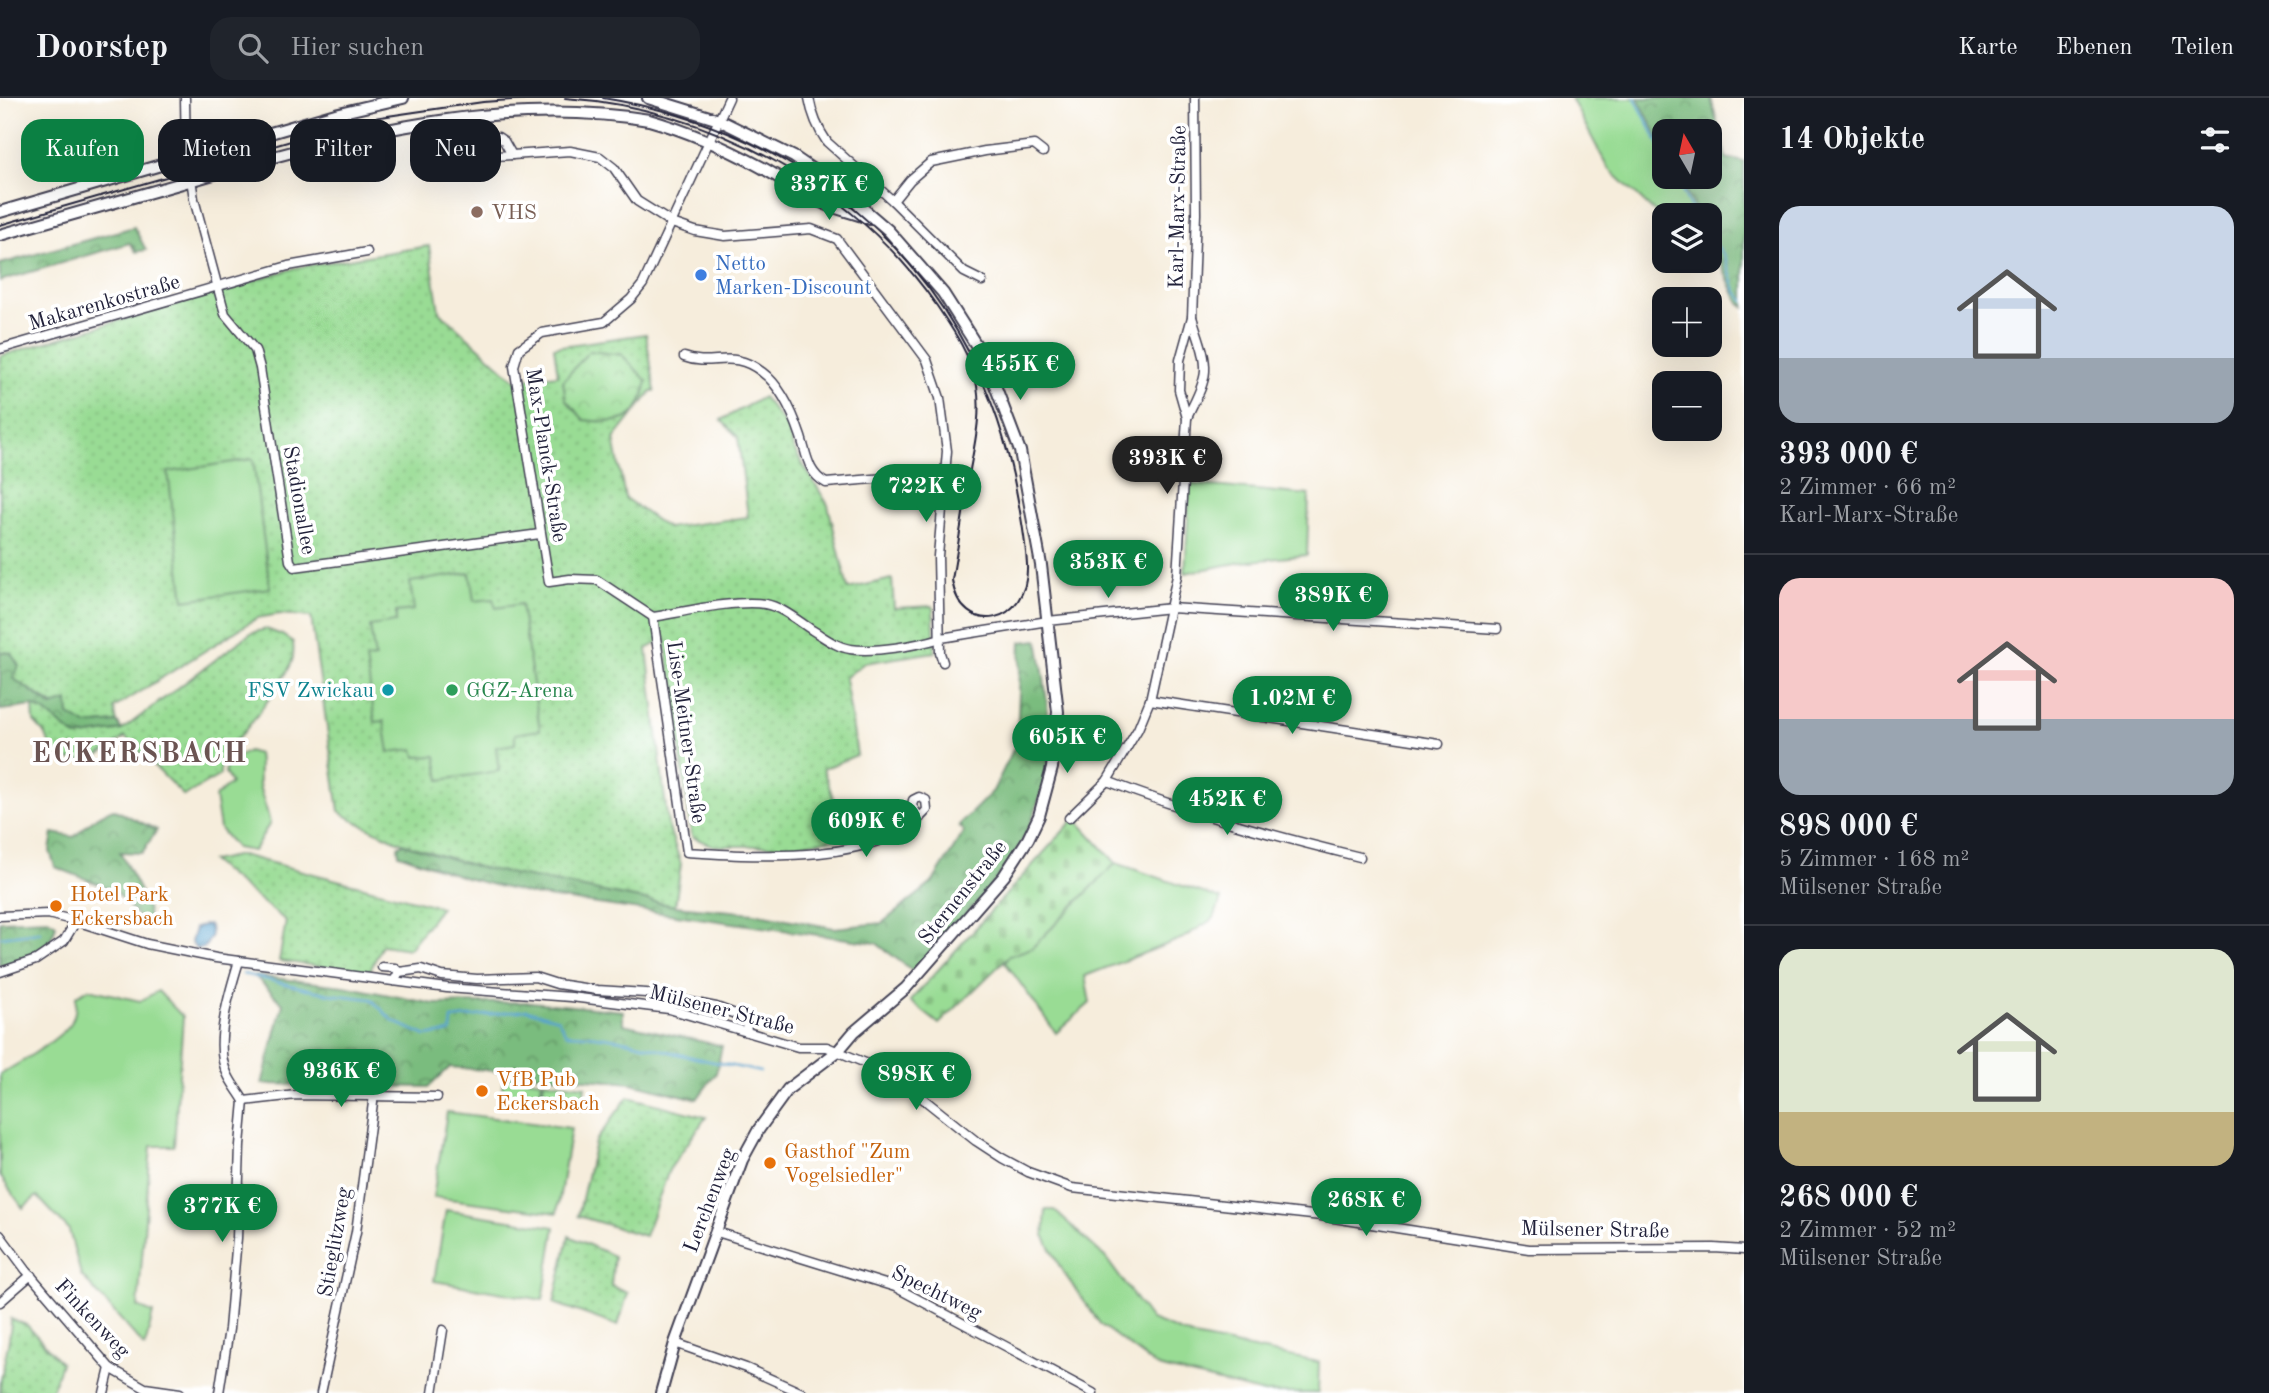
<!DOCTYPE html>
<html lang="de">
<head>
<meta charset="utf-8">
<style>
	:root { --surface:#171b24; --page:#20242c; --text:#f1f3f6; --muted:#9ea1a6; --line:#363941; --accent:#0b8043 }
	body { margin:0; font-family:"Old Standard TT",serif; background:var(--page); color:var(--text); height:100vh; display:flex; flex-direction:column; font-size:26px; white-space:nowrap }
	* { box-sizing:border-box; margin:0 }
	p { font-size:23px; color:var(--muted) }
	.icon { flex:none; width:38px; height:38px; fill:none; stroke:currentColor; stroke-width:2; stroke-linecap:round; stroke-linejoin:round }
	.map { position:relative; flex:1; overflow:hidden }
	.sheet { display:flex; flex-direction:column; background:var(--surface); width:525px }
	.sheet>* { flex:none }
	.banner { position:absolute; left:21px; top:21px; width:665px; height:63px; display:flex; gap:14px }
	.needle { width:46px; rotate:351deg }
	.buttons { position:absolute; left:1652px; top:21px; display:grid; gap:14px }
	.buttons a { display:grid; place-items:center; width:70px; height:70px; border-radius:14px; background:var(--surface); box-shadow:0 7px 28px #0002; font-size:35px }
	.price { position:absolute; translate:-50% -60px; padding:0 16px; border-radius:24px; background:var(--accent); color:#fff; font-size:23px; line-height:46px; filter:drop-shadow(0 2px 4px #0008) }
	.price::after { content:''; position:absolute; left:50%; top:42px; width:21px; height:16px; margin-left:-10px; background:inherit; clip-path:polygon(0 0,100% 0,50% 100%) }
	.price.current { background:#222; color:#fff }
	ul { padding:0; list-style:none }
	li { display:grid; align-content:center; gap:14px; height:371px; padding:0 35px }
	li+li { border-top:2px solid var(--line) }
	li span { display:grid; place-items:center; height:217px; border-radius:21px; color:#555 }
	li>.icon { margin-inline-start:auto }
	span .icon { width:126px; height:126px; fill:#fffc; stroke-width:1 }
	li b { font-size:30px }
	h2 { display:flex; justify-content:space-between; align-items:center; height:84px; padding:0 35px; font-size:30px }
	.tag { padding:0 24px; border-radius:21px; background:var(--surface); box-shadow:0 7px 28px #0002; font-size:24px; line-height:63px }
	.tag.current { background:var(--accent); color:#fff }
	header { display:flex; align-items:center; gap:42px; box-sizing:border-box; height:98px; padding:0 35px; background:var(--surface); border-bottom:2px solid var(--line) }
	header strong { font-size:33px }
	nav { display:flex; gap:38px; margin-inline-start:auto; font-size:24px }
	.search { width:490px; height:63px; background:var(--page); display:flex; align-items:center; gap:18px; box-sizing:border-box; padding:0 24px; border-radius:21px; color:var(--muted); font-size:26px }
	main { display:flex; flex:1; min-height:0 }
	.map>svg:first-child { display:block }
	.grass { fill:url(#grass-dots); stroke:#5e7f68; stroke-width:2 }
	.forest { fill:url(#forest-crowns); stroke:#4e6f5c; stroke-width:2 }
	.cemetery { fill:url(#cemetery-stones); stroke:#5e7f68; stroke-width:2 }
	.park { fill:url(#park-crowns); stroke:#5e7f68; stroke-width:2 }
	.garden { fill:#99dc94; stroke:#5e7f68; stroke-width:2 }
	.water { fill:url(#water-waves); stroke:#3c6285; stroke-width:2 }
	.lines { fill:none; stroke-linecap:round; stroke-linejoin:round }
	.stream { stroke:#56a3cf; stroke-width:2.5 }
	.street-casing { stroke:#424053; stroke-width:11 }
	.secondary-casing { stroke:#424053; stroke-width:14 }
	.street { stroke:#fff; stroke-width:8 }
	.secondary { stroke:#fff; stroke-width:10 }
	.tram { stroke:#22223b; stroke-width:2 }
	.education-dot { fill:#8d6e63; stroke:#fff; stroke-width:2.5 }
	.shop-dot { fill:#3f7fe0; stroke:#fff; stroke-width:2.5 }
	.culture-dot { fill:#0f9aa8; stroke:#fff; stroke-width:2.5 }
	.leisure-dot { fill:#2e9e5b; stroke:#fff; stroke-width:2.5 }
	.food-dot { fill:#e8710a; stroke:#fff; stroke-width:2.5 }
	.labels { text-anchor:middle; stroke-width:7; stroke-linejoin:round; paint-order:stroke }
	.street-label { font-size:21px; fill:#22223b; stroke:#fff }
	.education-label { font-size:21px; fill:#785e54; stroke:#fff; text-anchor:start }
	.shop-label { font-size:21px; fill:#366cbe; stroke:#fff; text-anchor:start }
	.culture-label { font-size:21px; fill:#0d838f; stroke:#fff; text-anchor:end }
	.leisure-label { font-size:21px; fill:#27864d; stroke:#fff; text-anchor:start }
	.food-label { font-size:21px; fill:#c56008; stroke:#fff; text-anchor:start }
	.district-label { font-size:28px; font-weight:bold; letter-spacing:2px; fill:#6b5452; stroke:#fff }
</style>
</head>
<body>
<header>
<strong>Doorstep</strong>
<div class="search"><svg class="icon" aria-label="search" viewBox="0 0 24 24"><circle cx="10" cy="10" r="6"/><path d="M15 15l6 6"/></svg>Hier suchen</div>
<nav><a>Karte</a><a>Ebenen</a><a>Teilen</a></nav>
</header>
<main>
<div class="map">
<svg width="1744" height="1295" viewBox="0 0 1744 1295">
	<defs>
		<pattern id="grass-dots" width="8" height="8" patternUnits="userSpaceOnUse" patternTransform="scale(1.75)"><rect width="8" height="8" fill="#99dc94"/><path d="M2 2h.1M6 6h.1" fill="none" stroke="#84bc80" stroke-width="1.8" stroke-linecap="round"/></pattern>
		<pattern id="forest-crowns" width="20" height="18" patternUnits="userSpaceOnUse" patternTransform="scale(1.75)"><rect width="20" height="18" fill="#7abc7e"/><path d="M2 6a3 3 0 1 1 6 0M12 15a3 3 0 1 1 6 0" fill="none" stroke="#649868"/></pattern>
		<pattern id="cemetery-stones" width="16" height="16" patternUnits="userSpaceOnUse" patternTransform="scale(1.75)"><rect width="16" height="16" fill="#99dc94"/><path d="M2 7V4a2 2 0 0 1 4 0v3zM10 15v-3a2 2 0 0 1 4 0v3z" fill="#84bc80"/></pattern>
		<pattern id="park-crowns" width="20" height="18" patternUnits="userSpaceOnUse" patternTransform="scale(1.75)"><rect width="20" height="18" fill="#99dc94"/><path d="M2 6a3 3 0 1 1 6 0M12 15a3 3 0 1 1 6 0" fill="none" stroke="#84bc80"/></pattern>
		<pattern id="water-waves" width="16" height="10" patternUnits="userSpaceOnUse" patternTransform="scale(1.75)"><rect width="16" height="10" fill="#56a3cf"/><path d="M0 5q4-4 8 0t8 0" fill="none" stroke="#4784a9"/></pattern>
	</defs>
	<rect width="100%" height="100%" fill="#fff"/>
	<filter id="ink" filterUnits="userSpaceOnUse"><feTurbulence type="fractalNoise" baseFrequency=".0143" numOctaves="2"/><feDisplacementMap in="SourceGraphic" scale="14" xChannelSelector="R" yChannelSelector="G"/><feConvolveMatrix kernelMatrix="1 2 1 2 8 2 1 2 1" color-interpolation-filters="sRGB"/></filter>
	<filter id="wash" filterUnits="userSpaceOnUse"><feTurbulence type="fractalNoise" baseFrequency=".00686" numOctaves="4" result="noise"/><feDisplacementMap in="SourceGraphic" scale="28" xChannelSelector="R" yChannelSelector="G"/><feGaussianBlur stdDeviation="1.57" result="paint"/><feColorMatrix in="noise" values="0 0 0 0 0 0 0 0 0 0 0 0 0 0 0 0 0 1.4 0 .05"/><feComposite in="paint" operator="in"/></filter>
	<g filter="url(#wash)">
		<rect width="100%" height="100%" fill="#f6eddc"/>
		<g class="grass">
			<path d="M429,148L439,213L515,282L558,277L554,249L646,236L655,293L651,294L614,341L625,400L667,430L748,419L738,339L721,322L763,299L789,331L793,350L828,407L848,491L892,481L894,510L933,508L935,554L864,565L845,580L857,657L823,671L847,739L789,748H714L692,739L665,541L647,551L668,727L681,766L675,808C578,789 471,778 382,736C368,729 352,723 339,713L311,519L280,516L257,520L114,610L117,624L85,627L12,580L11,555L0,554V258L299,169Z"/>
			<path d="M266,531L282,537L293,544C294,552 294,559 291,566C286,579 253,623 243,635C230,649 219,656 220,677L184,698L125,639C97,660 91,668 54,659L46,637L34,624L33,608L44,613L76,639L122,632L251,535Z"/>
			<polygon points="241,757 441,809 409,851 382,847 369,875 279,863 286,823 211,763"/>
			<polygon points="628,999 706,1019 669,1072 645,1138 578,1118 595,1044"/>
			<polygon points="569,1138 614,1158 611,1188 628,1195 618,1228 554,1205"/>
			<path d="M11,1221L27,1227L61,1265L51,1295H0C0,1270 11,1247 11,1221Z"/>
		</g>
		<g class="forest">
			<polygon points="1638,0 1711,0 1726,60 1744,64 1744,209 1737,201 1710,142 1710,117 1698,117 1678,79 1710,79 1710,33 1664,33 1664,51"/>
			<polygon points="134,129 146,152 136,154 130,145 0,183 0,166"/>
			<path d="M1038,542C1044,575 1053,638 1047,670C1042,694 1034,720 1023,741C999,787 948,834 914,874L876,845L533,797L466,780L399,756L398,748L404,746L478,769L675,808L754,815L834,830L882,825L932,785L964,734L959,727L993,693L1017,644L1021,544Z"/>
			<polygon points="0,554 11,555 19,568 13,580 52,608 68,603 69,617 86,627 117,624 122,632 76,639 44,613 33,608 0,612"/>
			<polygon points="113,711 157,732 142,755 120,754 146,805 150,825 141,822 114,792 55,769 50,753 53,735 74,739 97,718"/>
			<path d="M48,821L56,826C51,854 25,860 0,868V823Z"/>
			<polygon points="255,878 344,888 434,906 531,904 623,913 623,926 722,948 716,975 697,1001 631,985 450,969 429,989 262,986 283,906"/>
		</g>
		<polygon class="cemetery" points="1075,720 1116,765 1032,850 1009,858 939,926 910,903"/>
		<path class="park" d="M589,253L622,257L647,283C638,325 624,326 584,322L566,302L563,283Z"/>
		<g class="garden">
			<polygon points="1571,0 1638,0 1664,51 1664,79 1678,79 1698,117 1664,117 1664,123 1608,70"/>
			<polygon points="253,361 270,490 184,502 168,374"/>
			<polygon points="1190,386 1309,397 1307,457 1242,464 1185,475"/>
			<polygon points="470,475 474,503 493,501 496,510 521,506 540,632 515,636 515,646 496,649 499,673 440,682 436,658 416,659 414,651 389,654 384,623 375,624 366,561 375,560 370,528 396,524 396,514 414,512 410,484"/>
			<path d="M248,653L258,656C260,666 258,676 259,686C261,699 268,712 270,726C262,735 261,744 253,753L236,750L220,731L215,699L231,685L225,675L226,665Z"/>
			<polygon points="1116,765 1221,801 1214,820 1183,840 1085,878 1090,905 1056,935 1005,864 1009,858 1032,850"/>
			<path d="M89,891L140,903L158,893L183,919L174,1048H151L138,1209L153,1215L145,1249L81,1177L69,1132L37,1098L23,1110L0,1078V976C17,967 61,940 71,925C76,916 76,908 76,898Z"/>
			<polygon points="504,977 542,983 539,1004 501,998"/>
			<polygon points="544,983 585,988 582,1010 541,1005"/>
			<polygon points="447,1014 571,1030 557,1115 433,1099"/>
			<polygon points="446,1112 555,1129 543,1202 434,1183"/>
			<polygon points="1046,1112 1054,1112 1105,1159 1151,1222 1194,1239 1319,1264 1318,1295 1264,1295 1158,1269 1101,1227 1061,1171 1044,1137"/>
		</g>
		<polygon class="water" points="206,826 210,828 211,839 204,850 196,851 191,844 195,830"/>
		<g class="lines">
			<g class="stream">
				<polyline points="1635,0 1664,56"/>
				<polyline points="1676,79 1694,117"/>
				<polyline points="1710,140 1724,157 1736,193 1744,203"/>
				<polyline points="0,839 40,834"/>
				<path d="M243,876L329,896L371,901L393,923L426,938L451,934L452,921L527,912L558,921L566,936C608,937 634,944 674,955C702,962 731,967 760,974"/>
			</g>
		</g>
	</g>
	<g filter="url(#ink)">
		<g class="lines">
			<g class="street-casing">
				<g id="street">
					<polyline points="185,0 186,59"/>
					<path d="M729,0L643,186L631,201L604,224L542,235L519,251L514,268L549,484L570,481L597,482L653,519C683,514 737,501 765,506C782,509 798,523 812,532C824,539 836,549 850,551C874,555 918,547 941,540L1048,523L1171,510L1497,531"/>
					<path d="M809,0C812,17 818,31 827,44L893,103L964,174L982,183"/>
					<polygon points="498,39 504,43 512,57 496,58 489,55 487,48 489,42"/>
					<polyline points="512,57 570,53 600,59 614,70 637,103 672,125 695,133 725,138 811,131 837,141 927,262 940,300 947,353 938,458 940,555 943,564"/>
					<polyline points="191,81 194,101 225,216 255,252 260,270 290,463 294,469 540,436"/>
					<polyline points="893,103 910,82 931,64 985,53 1034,47 1043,54"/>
					<polyline points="0,251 288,168 367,154"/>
					<path d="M684,259C713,270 732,250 762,274C781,288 794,318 801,339C807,358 808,375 826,385L944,375"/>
					<path d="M1187,320C1193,306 1204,289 1205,273C1206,256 1197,236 1192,219"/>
					<path d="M653,519L687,754C753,758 880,768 927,712L926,702L919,699L913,702L912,708L920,720"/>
					<polyline points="1150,602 1439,646"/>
					<path d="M1107,683C1189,715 1274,738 1360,759"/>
					<polyline points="1069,720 1107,683 1138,631 1150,602 1177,478 1187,320 1179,292 1180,262 1192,219 1196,116 1195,0"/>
					<polyline points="0,818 48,816 76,823 147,846 216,860 447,890 571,899 669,911 798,949 827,949 892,976 976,1043 1002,1060 1028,1074 1072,1090 1321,1118 1529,1151 1714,1150 1744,1152"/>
					<path d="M239,863C230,892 213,947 227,975C231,985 239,994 244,1003"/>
					<polyline points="382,869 395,870 399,874"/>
					<polyline points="0,874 36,862 64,843 76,823"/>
					<polyline points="394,883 399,874 421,871 442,878 477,881 535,879 557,886 597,892 646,895 716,909 738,917 746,924 747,933"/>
					<polyline points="244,1003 296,997 437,999"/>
					<polyline points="717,1134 895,1189 1093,1295"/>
					<polyline points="0,1137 26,1172 110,1270 145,1290 180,1295"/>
					<polyline points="0,1204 31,1177"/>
					<polyline points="675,1245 746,1270 802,1295"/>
					<polyline points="104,1295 110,1270"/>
					<polyline points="219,1295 229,1231 237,1140 240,1047 244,1003"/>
					<polyline points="321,1295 356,1134 374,997"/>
					<polyline points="433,1295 443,1232"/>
				</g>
			</g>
			<g class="secondary-casing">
				<g id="secondary">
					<polyline points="648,0 719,22 794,59 838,89 888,132 943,195 985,261 1020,353 1041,467 1058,614 1052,670 1039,718 1028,741 1004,778 906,890 854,934 838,953 788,991 759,1031 742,1062 675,1245 661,1295"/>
					<polyline points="0,114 339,15 403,0"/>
					<path d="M0,137C83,113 166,89 249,66C376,29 517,0 649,22C688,33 726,50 761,69C783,81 803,96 825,106C839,112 856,115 870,121"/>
				</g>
			</g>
			<use href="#street" class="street"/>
			<use href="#secondary" class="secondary"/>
			<g class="tram">
				<path d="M565,0C710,10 854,88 937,208C954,233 971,258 977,288C982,317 974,349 969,377C964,412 958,447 952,482C961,541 1030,528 1027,466C1025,437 1019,406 1013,377C967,171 810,33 603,0"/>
				<polyline points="0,127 367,21 483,4 540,0"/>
			</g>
		</g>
	</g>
	<circle class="education-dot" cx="477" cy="114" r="7"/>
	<circle class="shop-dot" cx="701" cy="177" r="7"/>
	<circle class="culture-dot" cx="388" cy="592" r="7"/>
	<circle class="leisure-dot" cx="452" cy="592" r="7"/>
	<g class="food-dot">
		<circle cx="56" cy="808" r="7"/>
		<circle cx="482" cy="993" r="7"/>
		<circle cx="770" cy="1065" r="7"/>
	</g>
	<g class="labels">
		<g class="street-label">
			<text transform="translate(1177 109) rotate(-89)" y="7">Karl-Marx-Straße</text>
			<text transform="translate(104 204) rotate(-16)" y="7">Makarenkostraße</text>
			<text transform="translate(547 357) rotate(81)" y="7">Max-Planck-Straße</text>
			<text transform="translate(300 402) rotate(80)" y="7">Stadionallee</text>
			<text transform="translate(687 634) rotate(82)" y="7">Lise-Meitner-Straße</text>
			<text transform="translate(962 794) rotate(-51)" y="7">Sternenstraße</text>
			<text transform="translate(722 911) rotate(14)" y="7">Mülsener Straße</text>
			<text transform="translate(709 1102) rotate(-69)" y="7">Lerchenweg</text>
			<text transform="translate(1595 1131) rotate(1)" y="7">Mülsener Straße</text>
			<text transform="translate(334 1144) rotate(-80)" y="7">Stieglitzweg</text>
			<text transform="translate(937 1194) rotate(26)" y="7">Spechtweg</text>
			<text transform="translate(93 1220) rotate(47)" y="7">Finkenweg</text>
		</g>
		<g class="education-label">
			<text x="491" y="121">VHS</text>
		</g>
		<g class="shop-label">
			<text x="715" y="172">Netto<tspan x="715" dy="24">Marken-Discount</tspan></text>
		</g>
		<g class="culture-label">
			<text x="374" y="599">FSV Zwickau</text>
		</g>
		<g class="leisure-label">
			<text x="466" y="599">GGZ-Arena</text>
		</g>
		<g class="food-label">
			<text x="70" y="803">Hotel Park<tspan x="70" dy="24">Eckersbach</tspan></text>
			<text x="496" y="988">VfB Pub<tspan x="496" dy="24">Eckersbach</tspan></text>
			<text x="784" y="1060">Gasthof "Zum<tspan x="784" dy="24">Vogelsiedler"</tspan></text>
		</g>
		<g class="district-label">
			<text x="140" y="664">ECKERSBACH</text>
		</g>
	</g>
</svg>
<div class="buttons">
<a><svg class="needle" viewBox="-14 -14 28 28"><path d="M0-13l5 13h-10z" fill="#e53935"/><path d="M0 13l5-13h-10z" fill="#9ea1a6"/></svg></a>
<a><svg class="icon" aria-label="layers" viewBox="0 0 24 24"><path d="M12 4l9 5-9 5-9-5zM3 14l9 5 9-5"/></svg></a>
<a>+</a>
<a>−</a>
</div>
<b class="price" style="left:829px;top:124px">337K €</b>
<b class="price" style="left:1020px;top:304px">455K €</b>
<b class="price current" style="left:1167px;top:398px">393K €</b>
<b class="price" style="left:926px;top:426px">722K €</b>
<b class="price" style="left:1108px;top:502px">353K €</b>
<b class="price" style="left:1333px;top:535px">389K €</b>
<b class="price" style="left:1292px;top:638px">1.02M €</b>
<b class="price" style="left:1067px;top:677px">605K €</b>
<b class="price" style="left:1227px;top:739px">452K €</b>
<b class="price" style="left:866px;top:761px">609K €</b>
<b class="price" style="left:341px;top:1011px">936K €</b>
<b class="price" style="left:916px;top:1014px">898K €</b>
<b class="price" style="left:1366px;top:1140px">268K €</b>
<b class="price" style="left:222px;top:1146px">377K €</b>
<div class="banner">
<a class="tag current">Kaufen</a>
<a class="tag">Mieten</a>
<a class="tag">Filter</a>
<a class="tag">Neu</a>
</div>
</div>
<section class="sheet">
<h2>14 Objekte<svg class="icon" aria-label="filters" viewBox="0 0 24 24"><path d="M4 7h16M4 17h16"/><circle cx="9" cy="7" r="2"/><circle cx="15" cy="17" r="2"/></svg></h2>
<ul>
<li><span style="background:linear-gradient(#c9d6e8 70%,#9aa5b1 0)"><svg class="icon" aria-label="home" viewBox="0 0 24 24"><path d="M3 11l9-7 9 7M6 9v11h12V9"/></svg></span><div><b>393 000 €</b><p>2 Zimmer · 66 m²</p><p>Karl-Marx-Straße</p></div></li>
<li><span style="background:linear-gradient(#f6c9c9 65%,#9aa5b1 0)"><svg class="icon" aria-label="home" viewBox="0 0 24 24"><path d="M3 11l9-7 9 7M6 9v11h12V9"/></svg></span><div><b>898 000 €</b><p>5 Zimmer · 168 m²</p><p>Mülsener Straße</p></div></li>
<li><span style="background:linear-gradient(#dfe7d0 75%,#c2b280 0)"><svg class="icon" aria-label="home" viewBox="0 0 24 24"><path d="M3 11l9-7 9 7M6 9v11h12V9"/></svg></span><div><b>268 000 €</b><p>2 Zimmer · 52 m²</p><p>Mülsener Straße</p></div></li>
</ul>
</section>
</main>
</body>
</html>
